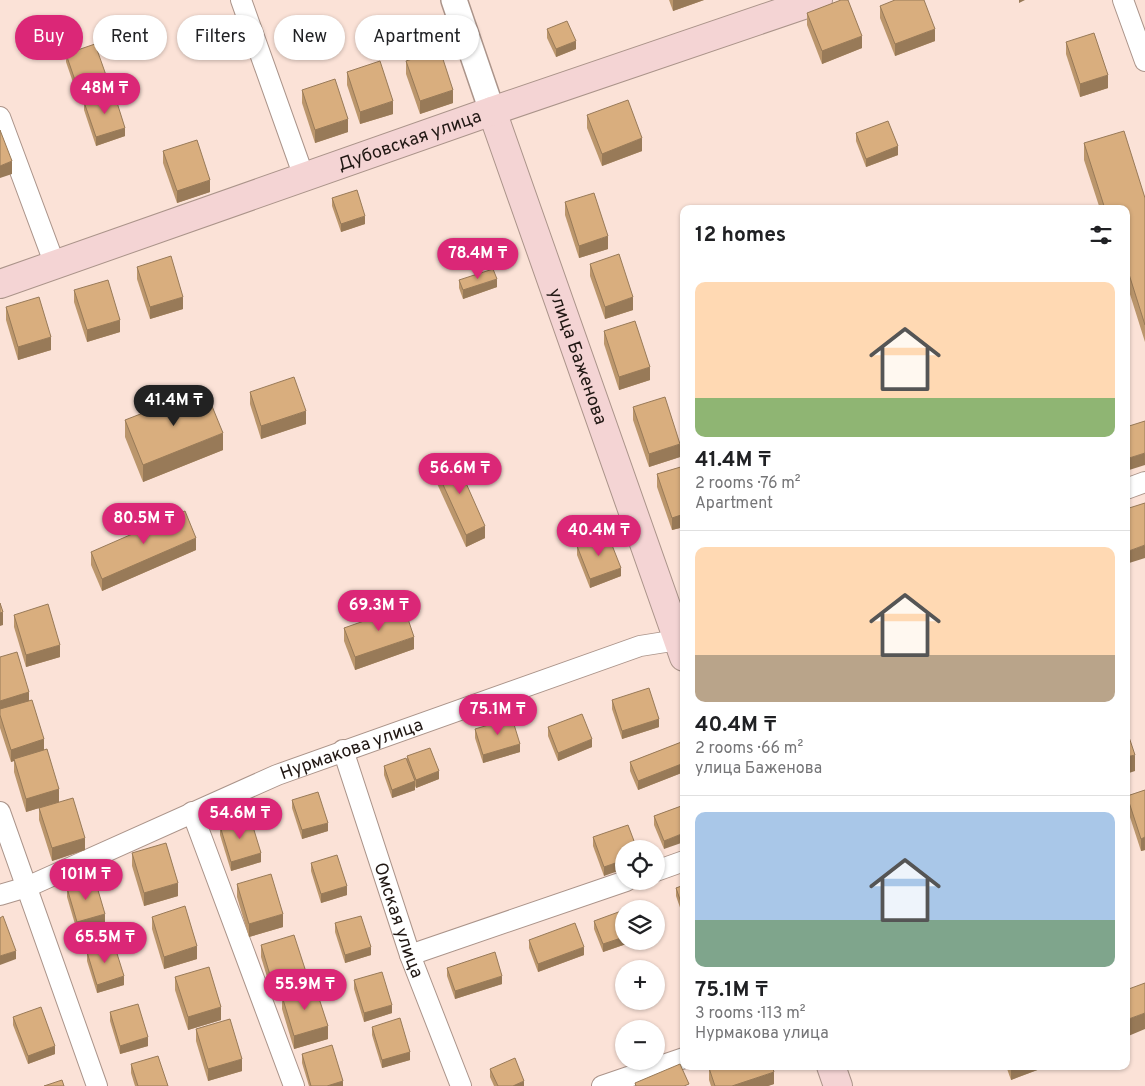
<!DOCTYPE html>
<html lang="en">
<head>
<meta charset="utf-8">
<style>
	:root { --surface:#fff; --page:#f6f6f6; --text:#202124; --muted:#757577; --line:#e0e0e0; --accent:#db2777 }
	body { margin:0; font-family:Overpass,sans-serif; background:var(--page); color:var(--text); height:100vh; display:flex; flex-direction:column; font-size:19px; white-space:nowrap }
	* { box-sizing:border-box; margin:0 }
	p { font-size:16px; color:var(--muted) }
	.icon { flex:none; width:28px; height:28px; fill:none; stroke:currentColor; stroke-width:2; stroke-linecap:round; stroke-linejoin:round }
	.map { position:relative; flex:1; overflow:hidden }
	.panel { position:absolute; left:680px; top:205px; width:450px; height:865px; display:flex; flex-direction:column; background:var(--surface); border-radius:10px; box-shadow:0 1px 4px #0004 }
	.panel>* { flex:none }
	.top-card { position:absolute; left:15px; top:15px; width:475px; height:45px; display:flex; gap:10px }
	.tools { position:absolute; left:615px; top:840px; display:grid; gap:10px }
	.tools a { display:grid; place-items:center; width:50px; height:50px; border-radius:50%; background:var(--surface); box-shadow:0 1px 4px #0004; font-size:25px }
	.price { position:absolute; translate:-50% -42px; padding:0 11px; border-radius:18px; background:var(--accent); color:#fff; font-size:16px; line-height:32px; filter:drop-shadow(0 1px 2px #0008) }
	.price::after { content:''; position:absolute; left:50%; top:30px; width:15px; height:11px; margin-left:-8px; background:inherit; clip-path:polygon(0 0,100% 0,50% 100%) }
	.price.on { background:#222; color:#fff }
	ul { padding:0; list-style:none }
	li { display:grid; align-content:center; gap:10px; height:265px; padding:0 15px }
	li+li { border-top:1px solid var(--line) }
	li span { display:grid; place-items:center; height:155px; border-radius:10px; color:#555 }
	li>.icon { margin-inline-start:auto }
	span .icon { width:90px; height:90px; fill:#fffc; stroke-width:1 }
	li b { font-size:21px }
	h2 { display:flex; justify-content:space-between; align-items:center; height:60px; padding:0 15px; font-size:21px }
	.pill { padding:0 18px; border-radius:22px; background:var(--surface); box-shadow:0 1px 4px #0004; font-size:18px; line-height:45px }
	.pill.on { background:var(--accent); color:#fff }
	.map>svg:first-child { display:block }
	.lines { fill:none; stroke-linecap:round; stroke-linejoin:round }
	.minor-casing { stroke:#ab948a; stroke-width:22 }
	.tertiary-casing { stroke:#ab948a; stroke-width:28 }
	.secondary-casing { stroke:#ab948a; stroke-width:30 }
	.minor { stroke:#fff; stroke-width:20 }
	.tertiary { stroke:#fff; stroke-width:25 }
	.secondary { stroke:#f4d4d4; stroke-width:28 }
	.wall { fill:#bb966c }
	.shaded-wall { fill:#987a58 }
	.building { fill:#d9ae7e; stroke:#987a58 }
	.labels { text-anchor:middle; stroke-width:4; stroke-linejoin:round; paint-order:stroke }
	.street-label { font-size:18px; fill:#201713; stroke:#fdf3ee }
</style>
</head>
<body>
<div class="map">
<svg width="1145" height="1086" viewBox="0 0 1145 1086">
	<rect width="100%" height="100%" fill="#fbe2d7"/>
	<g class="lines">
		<g class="minor-casing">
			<g id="minor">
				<polyline points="241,0 304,177"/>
				<polyline points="1123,0 1145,61"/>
				<polyline points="0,117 55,265"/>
				<polyline points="1126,489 1145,482"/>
				<path id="s1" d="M343,750L410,955L461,1086"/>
				<polyline points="0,812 97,1086"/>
				<polyline points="192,812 294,1086"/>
				<polyline points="656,871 684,861"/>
				<path id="s2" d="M0,895L27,887L277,775L640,646L684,639"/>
				<polyline points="410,955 626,881"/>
				<polyline points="602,1086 684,1058"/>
			</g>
		</g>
		<g class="tertiary-casing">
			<polyline id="tertiary" points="454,0 492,111"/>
		</g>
		<g class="secondary-casing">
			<g id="secondary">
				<path id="s3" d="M492,111L684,657"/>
				<path id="s4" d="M0,284L492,111L818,0"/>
				<polyline points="831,1066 838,1086"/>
			</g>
		</g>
		<use href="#minor" class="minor"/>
		<use href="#tertiary" class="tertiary"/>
		<use href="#secondary" class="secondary"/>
	</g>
	<g class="wall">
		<polygon points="669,0 704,0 673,11"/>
		<polygon points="880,6 935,41 895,56 880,18"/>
		<polygon points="807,13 862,48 822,64 807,25"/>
		<polygon points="547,29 576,49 556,57 547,38"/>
		<polygon points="1066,42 1108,88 1080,97 1066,54"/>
		<polygon points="66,54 107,87 78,97 66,62"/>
		<polygon points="406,61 453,103 420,114 406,74"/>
		<polygon points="347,72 393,114 360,124 347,85"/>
		<polygon points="302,90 348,132 315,143 302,103"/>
		<polygon points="84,102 125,136 96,146 84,110"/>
		<polygon points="587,115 642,151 602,166 587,128"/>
		<polygon points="856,133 898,155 866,167 856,141"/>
		<polygon points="1084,143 1145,198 1145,342 1128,288 1126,209 1100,209 1084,160"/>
		<polygon points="163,151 210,192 177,203 163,163"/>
		<polygon points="332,198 365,224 341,232 332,206"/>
		<polygon points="565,202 608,249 579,258 565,215"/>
		<polygon points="590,264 633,310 605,319 590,276"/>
		<polygon points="137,267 183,309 150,319 137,279"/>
		<polygon points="459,280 497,287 463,299 459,288"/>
		<polygon points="74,290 120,332 87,342 74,302"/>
		<polygon points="6,307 51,350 18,360 6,320"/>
		<polygon points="604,331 650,380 619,390 604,344"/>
		<polygon points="250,392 306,424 261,439 250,404"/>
		<polygon points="633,407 680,457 649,467 633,420"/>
		<polygon points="125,420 223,450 143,482 125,437"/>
		<polygon points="434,465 485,538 466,547 434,477"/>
		<polygon points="684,466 684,527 672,530 657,487 657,474"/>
		<polygon points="577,546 621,576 590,588 577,555"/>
		<polygon points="196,550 102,591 91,565 91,552"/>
		<polygon points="14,615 60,657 26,667 14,627"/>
		<polygon points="344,628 414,649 355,670 344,641"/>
		<polygon points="0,657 29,700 59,802 85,850 52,861 39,820 39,808 52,804 26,812 14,772 14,761 11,762 0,728"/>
		<polygon points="612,700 659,727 622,739 612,709"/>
		<polygon points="548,727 592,747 558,761 548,736"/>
		<polygon points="475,729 520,752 483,763 475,738"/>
		<polygon points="684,741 684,772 638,790 630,771 630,762"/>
		<polygon points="407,756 439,779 416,788 415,786 415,790 392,798 384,775 384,766 407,760"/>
		<polygon points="1145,790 1145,850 1141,851 1127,808 1127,796"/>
		<polygon points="292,800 328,831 302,839 292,808"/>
		<polygon points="684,805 664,849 654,825 654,816"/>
		<polygon points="220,826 261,862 231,871 220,835"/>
		<polygon points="593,837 637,849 604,876 593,846"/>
		<polygon points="132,853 178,896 144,906 132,866"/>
		<polygon points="311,863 347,895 321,903 311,871"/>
		<polygon points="237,884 283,927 249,937 237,897"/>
		<polygon points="684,885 684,919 676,896 676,888"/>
		<polygon points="67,888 105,922 77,931 67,897"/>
		<polygon points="152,917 197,959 164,969 152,929"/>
		<polygon points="594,921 624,941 635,941 603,952 594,929"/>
		<polygon points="335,923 371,955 345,963 335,932"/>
		<polygon points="529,940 584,955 538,972 529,948"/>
		<polygon points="261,945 307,987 273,997 261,957"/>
		<polygon points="87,952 124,985 97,993 87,961"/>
		<polygon points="447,968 502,984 455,999 447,976"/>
		<polygon points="175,977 221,1020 188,1030 175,990"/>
		<polygon points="354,980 392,1013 364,1022 354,989"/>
		<polygon points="282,996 328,1039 294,1049 282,1009"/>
		<polygon points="683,999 684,999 684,1014 683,1011"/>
		<polygon points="110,1012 148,1046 120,1054 110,1021"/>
		<polygon points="13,1017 55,1054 28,1064 13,1025"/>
		<polygon points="372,1027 410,1060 382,1068 372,1035"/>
		<polygon points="196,1029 242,1071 208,1081 196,1041"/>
		<polygon points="302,1054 343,1086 309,1086 302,1063"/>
		<polygon points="131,1064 168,1086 135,1086 131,1073"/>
		<polygon points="1006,1066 1048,1066 1011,1080"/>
		<polygon points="709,1068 774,1084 768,1086 711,1086 709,1080"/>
		<polygon points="490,1069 524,1086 494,1086 490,1077"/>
	</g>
	<g class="shaded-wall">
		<polygon points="673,0 704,0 673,11"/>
		<polygon points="1019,0 1025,0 1019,3"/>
		<polygon points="935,29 935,41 895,56 895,44"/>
		<polygon points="862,36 862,48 822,64 822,51"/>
		<polygon points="576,41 576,49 556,57 556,49"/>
		<polygon points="1108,75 1108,88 1080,97 1080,84"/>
		<polygon points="107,78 107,87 78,97 78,89"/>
		<polygon points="453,90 453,103 420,114 420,101"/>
		<polygon points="393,101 393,114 360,124 360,112"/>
		<polygon points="348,119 348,132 315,143 315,130"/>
		<polygon points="125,128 125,136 96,146 96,137"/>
		<polygon points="642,138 642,151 602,166 602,154"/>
		<polygon points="898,146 898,155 866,167 866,159"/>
		<polygon points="12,161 12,174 0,178 0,166"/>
		<polygon points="210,180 210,192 177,203 177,191"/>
		<polygon points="365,216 365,224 341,232 341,224"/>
		<polygon points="608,236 608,249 579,258 579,246"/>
		<polygon points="1128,271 1128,288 1126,289 1126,272"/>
		<polygon points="497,279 497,287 463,299 463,290"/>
		<polygon points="183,297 183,309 150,319 150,307"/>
		<polygon points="633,297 633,310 605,319 605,307"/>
		<polygon points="120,320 120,332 87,342 87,330"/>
		<polygon points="51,337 51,350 18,360 18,347"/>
		<polygon points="650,367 650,380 619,390 619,377"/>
		<polygon points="306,411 306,424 261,439 261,426"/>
		<polygon points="223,433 223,450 143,482 143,465"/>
		<polygon points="680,444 680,457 649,467 649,454"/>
		<polygon points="1145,453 1145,465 1126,471 1126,459"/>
		<polygon points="684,514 684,527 672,530 672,518"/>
		<polygon points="485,526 485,538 466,547 466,535"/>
		<polygon points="196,538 196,550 102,591 102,579"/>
		<polygon points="1145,545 1145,558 1126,564 1126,552"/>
		<polygon points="621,568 621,576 590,588 590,579"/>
		<polygon points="3,612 3,625 0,626 0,613"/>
		<polygon points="414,637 414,649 355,670 355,657"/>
		<polygon points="60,645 60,657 26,667 26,655"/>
		<polygon points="29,692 29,704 0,714 0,701"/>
		<polygon points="659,719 659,727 622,739 622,731"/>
		<polygon points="44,739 44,752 14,759 14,761 11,762 11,750"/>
		<polygon points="592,739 592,747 558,761 558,753"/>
		<polygon points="520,744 520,752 483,763 483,755"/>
		<polygon points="1135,755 1135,771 1126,774 1126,757"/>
		<polygon points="684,763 684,772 638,790 638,781"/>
		<polygon points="439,771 439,779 416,788 416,780"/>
		<polygon points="415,781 415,790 392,798 392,790"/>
		<polygon points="59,789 59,802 26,812 26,799"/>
		<polygon points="328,823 328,831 302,839 302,830"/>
		<polygon points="684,833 684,842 664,849 664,841"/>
		<polygon points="1145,837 1145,850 1141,851 1141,839"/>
		<polygon points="85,838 85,850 52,861 52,848"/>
		<polygon points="261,853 261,862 231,871 231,862"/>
		<polygon points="624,860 624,869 604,876 604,867"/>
		<polygon points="178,883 178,896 144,906 144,893"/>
		<polygon points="347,886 347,895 321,903 321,894"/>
		<polygon points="105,914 105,922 77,931 77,922"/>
		<polygon points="283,914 283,927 249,937 249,924"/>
		<polygon points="624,937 624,941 635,941 603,952 603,944"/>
		<polygon points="197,946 197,959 164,969 164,957"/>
		<polygon points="371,947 371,955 345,963 345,955"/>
		<polygon points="584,947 584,955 538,972 538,964"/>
		<polygon points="16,951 16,959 0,965 0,956"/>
		<polygon points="307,975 307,987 273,997 273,985"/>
		<polygon points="124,976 124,985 97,993 97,985"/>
		<polygon points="502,976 502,984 455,999 455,991"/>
		<polygon points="392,1005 392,1013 364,1022 364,1013"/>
		<polygon points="221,1007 221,1020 188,1030 188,1017"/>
		<polygon points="1145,1013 1145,1029 1126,1037 1126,1020"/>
		<polygon points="328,1026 328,1039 294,1049 294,1036"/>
		<polygon points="148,1037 148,1046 120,1054 120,1046"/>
		<polygon points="55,1046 55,1054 28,1064 28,1056"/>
		<polygon points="410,1052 410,1060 382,1068 382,1060"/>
		<polygon points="242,1059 242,1071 208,1081 208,1069"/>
		<polygon points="1011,1066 1048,1066 1011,1080"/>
		<polygon points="774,1072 774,1084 768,1086 732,1086"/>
		<polygon points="343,1081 343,1086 327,1086"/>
		<polygon points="524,1081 524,1086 513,1086"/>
	</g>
	<g class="building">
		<polygon points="841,0 848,0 862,36 822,51 807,13"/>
		<polygon points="895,0 924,0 935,29 895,44 880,6"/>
		<polygon points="567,21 576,41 556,49 547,29"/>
		<polygon points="1094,33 1108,75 1080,84 1066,42"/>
		<polygon points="95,44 107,78 78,89 66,54"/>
		<polygon points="440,50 453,90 420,101 406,61"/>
		<polygon points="380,61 393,101 360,112 347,72"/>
		<polygon points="335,79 348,119 315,130 302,90"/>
		<polygon points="114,93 125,128 96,137 84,102"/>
		<polygon points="628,100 642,138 602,154 587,115"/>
		<polygon points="888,121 898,146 866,159 856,133"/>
		<polygon points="0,130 12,161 0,166"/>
		<polygon points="1124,131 1145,198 1145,325 1128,271 1126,272 1126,209 1105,209 1084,143"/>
		<polygon points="197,140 210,180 177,191 163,151"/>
		<polygon points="357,190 365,216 341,224 332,198"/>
		<polygon points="594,193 608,236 579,246 565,202"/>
		<polygon points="619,254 633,297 605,307 590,264"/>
		<polygon points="171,256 183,297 150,307 137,267"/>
		<polygon points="493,269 497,279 463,290 459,280"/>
		<polygon points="108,280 120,320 87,330 74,290"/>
		<polygon points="39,297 51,337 18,347 6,307"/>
		<polygon points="635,321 650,367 619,377 604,331"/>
		<polygon points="294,377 306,411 261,426 250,392"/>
		<polygon points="205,389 223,433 143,465 125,420"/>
		<polygon points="665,397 680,444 649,454 633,407"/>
		<polygon points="1145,421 1145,453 1126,459 1126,427"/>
		<polygon points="454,456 485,526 466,535 434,465"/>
		<polygon points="684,466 684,514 672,518 657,474"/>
		<polygon points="1145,503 1145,545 1126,552 1126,509"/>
		<polygon points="185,511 196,538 102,579 91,552"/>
		<polygon points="608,535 621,568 590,579 577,546"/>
		<polygon points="0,603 3,612 0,613"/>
		<polygon points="48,604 60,645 26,655 14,615"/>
		<polygon points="404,607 414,637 355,657 344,628"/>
		<polygon points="17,652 29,692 0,701 0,657"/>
		<polygon points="649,688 659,719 622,731 612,700"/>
		<polygon points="32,700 44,739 11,750 0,715 0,709"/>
		<polygon points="582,714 592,739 558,753 548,727"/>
		<polygon points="512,718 520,744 483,755 475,729"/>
		<polygon points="1126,728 1135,755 1126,757"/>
		<polygon points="684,741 684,763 638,781 630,762"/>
		<polygon points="430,748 439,771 416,780 407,756"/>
		<polygon points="47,749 59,789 26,799 14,759"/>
		<polygon points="406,758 415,781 392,790 384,766"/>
		<polygon points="1145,790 1145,837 1141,839 1127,796"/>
		<polygon points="318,792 328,823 302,830 292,800"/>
		<polygon points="73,798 85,838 52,848 39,808"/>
		<polygon points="684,805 684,833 664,841 654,816"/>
		<polygon points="250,817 261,853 231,862 220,826"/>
		<polygon points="628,825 637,849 624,849 624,860 604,867 593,837"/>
		<polygon points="166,843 178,883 144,893 132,853"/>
		<polygon points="337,855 347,886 321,894 311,863"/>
		<polygon points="271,874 283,914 249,924 237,884"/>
		<polygon points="95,880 105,914 77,922 67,888"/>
		<polygon points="684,885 684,911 676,888"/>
		<polygon points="641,904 643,909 628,909"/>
		<polygon points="185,906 197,946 164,957 152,917"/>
		<polygon points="624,910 624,937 603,944 594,921"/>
		<polygon points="3,916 16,951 0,956 0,918"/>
		<polygon points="361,916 371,947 345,955 335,923"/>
		<polygon points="575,923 584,947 538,964 529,940"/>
		<polygon points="294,935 307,975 273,985 261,945"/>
		<polygon points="114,944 124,976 97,985 87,952"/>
		<polygon points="495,952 502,976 455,991 447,968"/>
		<polygon points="209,967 221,1007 188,1017 175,977"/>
		<polygon points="382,972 392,1005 364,1013 354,980"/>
		<polygon points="1145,983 1145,1013 1126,1020 1126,990"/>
		<polygon points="315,986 328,1026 294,1036 282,996"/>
		<polygon points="138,1004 148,1037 120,1046 110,1012"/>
		<polygon points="41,1007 55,1046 28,1056 13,1017"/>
		<polygon points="400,1018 410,1052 382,1060 372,1027"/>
		<polygon points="230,1019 242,1059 208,1069 196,1029"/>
		<polygon points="332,1045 343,1081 327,1086 311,1086 302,1054"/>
		<polygon points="158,1056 168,1086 138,1086 131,1064"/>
		<polygon points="515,1058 524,1081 513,1086 498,1086 490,1069"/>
		<polygon points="680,1064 689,1084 684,1086 636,1086 635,1083"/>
		<polygon points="713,1066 772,1066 774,1072 732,1086 715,1086 709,1068"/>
		<polygon points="62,1080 64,1086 44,1086"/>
	</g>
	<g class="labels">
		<g class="street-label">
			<text dy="6" stroke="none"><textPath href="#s4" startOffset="434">Дубовская улица</textPath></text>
			<text dy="6" stroke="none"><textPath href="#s3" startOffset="260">улица Баженова</textPath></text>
			<text dy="6" stroke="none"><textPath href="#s2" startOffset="381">Нурмакова улица</textPath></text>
			<text dy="6" stroke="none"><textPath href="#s1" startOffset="179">Омская улица</textPath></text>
		</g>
	</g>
</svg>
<div class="tools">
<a><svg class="icon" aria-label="locate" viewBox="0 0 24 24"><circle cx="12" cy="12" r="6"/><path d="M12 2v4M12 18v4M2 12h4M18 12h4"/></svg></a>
<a><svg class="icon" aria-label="layers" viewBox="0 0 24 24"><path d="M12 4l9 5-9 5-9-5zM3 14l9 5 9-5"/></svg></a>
<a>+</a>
<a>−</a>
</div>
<b class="price" style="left:105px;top:115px">48M ₸</b>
<b class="price" style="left:478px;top:280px">78.4M ₸</b>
<b class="price on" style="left:174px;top:427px">41.4M ₸</b>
<b class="price" style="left:460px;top:495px">56.6M ₸</b>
<b class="price" style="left:144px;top:545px">80.5M ₸</b>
<b class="price" style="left:599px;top:557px">40.4M ₸</b>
<b class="price" style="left:379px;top:632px">69.3M ₸</b>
<b class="price" style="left:498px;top:736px">75.1M ₸</b>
<b class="price" style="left:240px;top:840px">54.6M ₸</b>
<b class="price" style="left:86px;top:901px">101M ₸</b>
<b class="price" style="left:105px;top:964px">65.5M ₸</b>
<b class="price" style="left:305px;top:1011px">55.9M ₸</b>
<div class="top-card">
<a class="pill on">Buy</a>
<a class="pill">Rent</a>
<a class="pill">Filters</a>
<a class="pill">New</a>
<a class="pill">Apartment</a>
</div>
<section class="panel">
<h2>12 homes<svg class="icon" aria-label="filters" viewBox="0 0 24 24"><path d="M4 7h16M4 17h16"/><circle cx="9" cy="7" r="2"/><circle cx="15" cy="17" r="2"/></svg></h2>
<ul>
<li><span style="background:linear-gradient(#ffd9b3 75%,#8fb573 0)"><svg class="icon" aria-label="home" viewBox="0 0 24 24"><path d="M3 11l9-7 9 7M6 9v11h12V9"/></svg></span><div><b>41.4M ₸</b><p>2 rooms · 76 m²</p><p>Apartment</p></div></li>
<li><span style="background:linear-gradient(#ffd9b3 70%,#b9a48a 0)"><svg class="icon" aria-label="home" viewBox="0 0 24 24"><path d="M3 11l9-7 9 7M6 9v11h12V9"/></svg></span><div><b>40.4M ₸</b><p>2 rooms · 66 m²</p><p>улица Баженова</p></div></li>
<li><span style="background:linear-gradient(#a9c7e8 70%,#7fa58c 0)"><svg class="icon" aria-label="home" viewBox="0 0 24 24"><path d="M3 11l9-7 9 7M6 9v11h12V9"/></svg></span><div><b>75.1M ₸</b><p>3 rooms · 113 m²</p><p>Нурмакова улица</p></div></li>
</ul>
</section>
</div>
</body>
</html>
